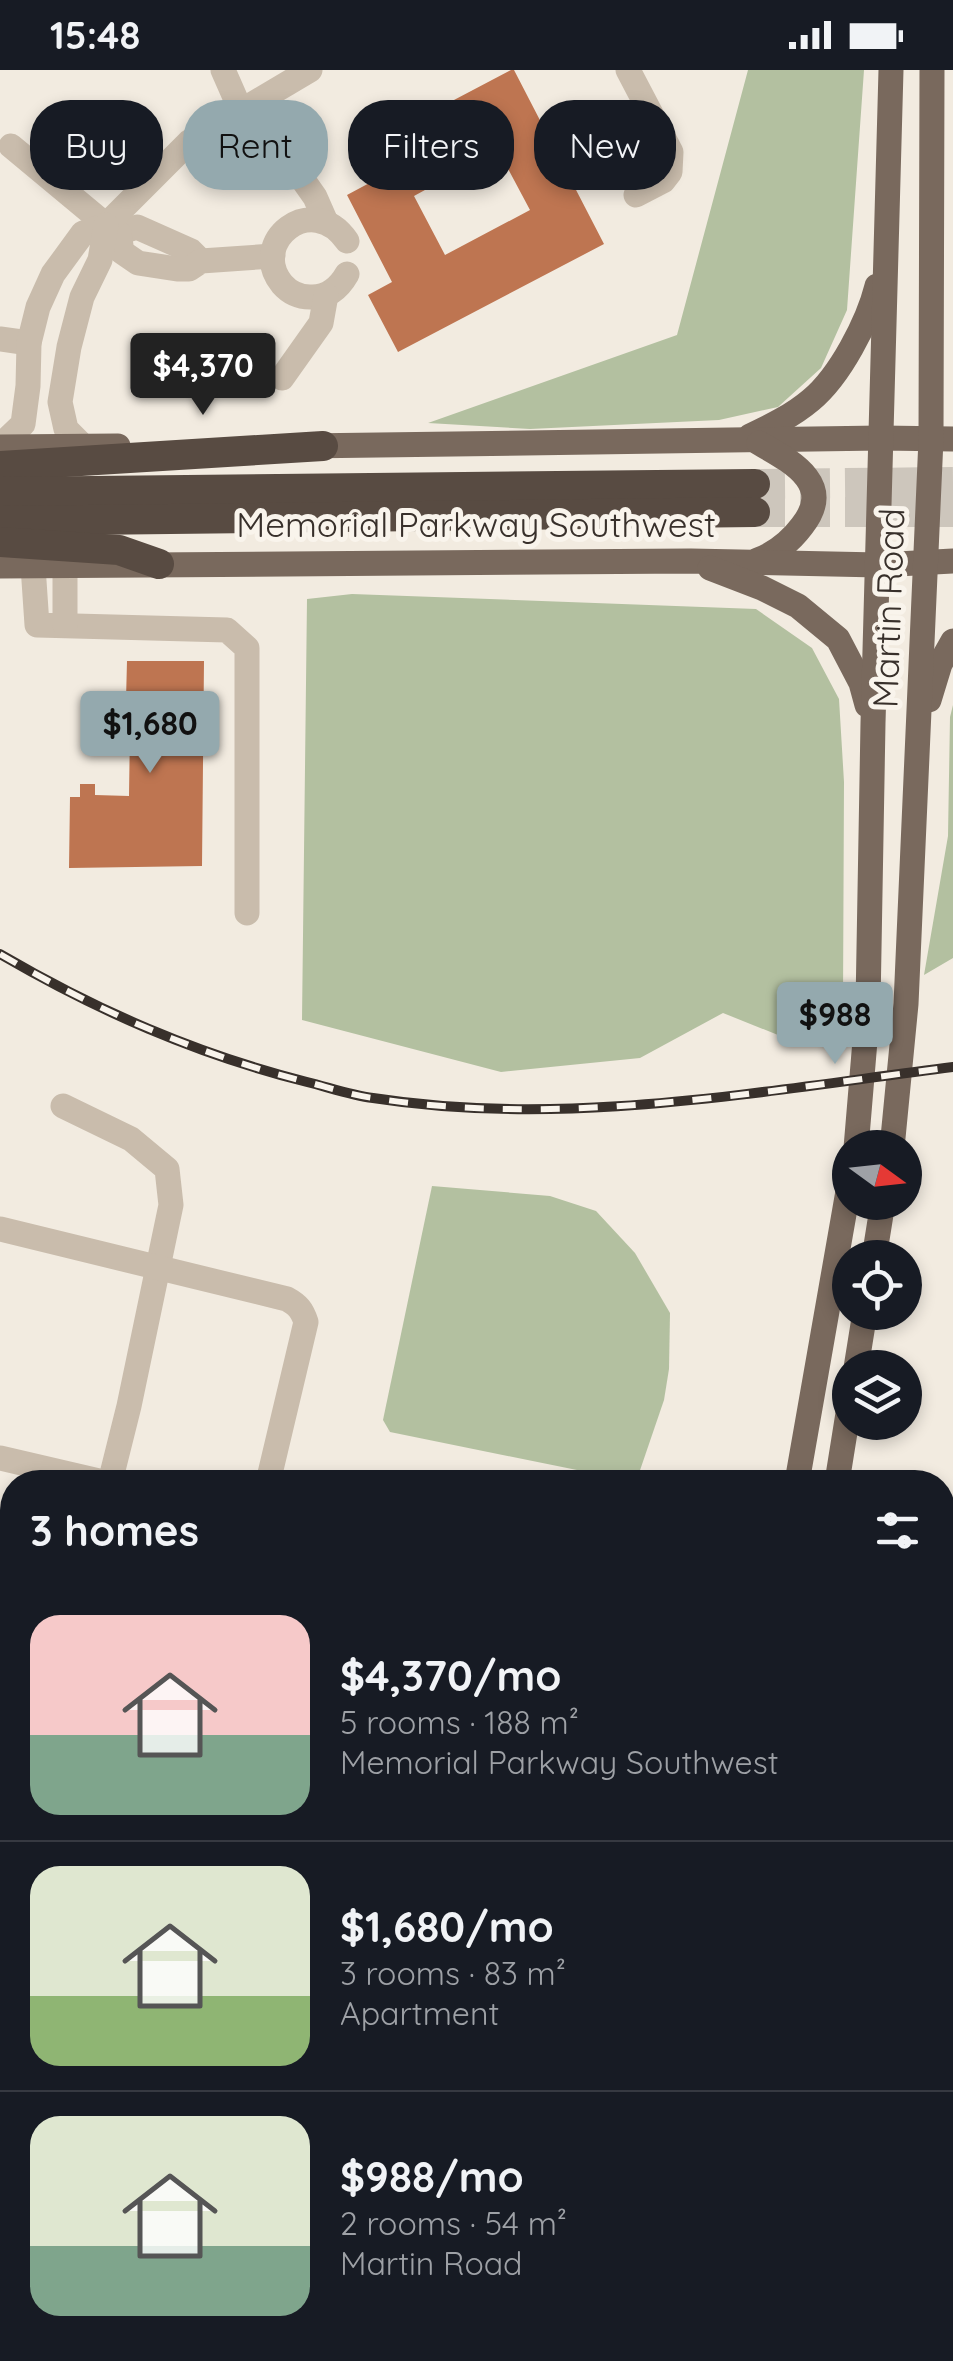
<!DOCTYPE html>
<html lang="en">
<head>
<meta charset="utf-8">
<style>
	:root { --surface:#171b24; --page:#20242c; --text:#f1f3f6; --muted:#9ea1a6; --line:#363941; --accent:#94a9ae }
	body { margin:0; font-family:Quicksand,sans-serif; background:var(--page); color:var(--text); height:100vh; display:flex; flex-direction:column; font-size:38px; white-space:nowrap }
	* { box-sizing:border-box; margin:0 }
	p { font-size:32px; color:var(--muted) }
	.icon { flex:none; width:55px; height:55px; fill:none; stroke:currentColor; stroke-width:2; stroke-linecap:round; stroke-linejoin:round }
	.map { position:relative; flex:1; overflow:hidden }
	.drawer { position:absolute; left:0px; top:1400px; width:955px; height:892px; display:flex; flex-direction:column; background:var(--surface); border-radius:40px 40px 0 0; box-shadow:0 5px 15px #0003 }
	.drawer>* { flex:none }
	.banner { position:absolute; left:30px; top:30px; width:895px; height:90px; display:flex; gap:20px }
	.needle { width:65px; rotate:105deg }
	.buttons { position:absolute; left:832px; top:1060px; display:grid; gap:20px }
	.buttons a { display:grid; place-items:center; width:90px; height:90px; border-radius:50%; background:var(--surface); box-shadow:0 5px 15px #0003; font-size:50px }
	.price { position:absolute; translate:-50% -85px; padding:0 22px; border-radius:10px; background:var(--accent); color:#111; font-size:32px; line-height:65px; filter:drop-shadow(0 2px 5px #0008) }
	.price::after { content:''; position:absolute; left:50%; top:60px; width:30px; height:22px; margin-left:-15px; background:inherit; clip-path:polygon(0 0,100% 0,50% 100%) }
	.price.active { background:#222; color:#fff }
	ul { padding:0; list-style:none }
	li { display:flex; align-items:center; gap:30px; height:250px; padding:0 30px }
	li+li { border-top:2px solid var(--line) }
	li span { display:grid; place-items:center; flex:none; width:280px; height:200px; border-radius:30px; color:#555 }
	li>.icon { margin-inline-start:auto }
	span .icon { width:120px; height:120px; fill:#fffc; stroke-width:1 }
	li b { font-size:42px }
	h2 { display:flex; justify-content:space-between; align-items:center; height:120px; padding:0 30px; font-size:42px }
	.pill { padding:0 35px; border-radius:40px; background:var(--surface); box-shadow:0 5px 15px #0003; font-size:35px; line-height:90px }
	.pill.active { background:var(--accent); color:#111 }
	.status { display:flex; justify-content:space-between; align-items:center; height:70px; padding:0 50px; background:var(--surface); direction:ltr }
	.status svg { height:28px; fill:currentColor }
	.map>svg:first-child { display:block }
	.green { fill:#b3c0a0 }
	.building { fill:#be7551; fill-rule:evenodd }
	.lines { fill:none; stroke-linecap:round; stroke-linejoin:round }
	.highway-tunnel { stroke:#cdc6bc; stroke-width:30; stroke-dasharray:30 15; stroke-linecap:butt }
	.minor { stroke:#c9bcac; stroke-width:25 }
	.major { stroke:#79695d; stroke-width:25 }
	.highway { stroke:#584b42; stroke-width:30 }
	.rail-casing { stroke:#38302b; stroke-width:10 }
	.rail { stroke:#f9f4ec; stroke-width:6; stroke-dasharray:19; stroke-linecap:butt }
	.labels { text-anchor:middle; stroke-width:10; stroke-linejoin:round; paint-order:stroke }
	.street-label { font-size:35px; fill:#38302b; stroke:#f9f4ec }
</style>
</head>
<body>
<div class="status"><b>15:48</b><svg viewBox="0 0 49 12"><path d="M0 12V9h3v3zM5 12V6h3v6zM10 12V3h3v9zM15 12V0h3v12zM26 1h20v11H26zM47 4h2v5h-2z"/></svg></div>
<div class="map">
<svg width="953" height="2291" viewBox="0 0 953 2291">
	<rect width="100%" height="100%" fill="#f2ebe0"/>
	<g class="green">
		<polygon points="748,0 864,0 847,240 821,298 778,337 719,350 530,359 428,353 677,265"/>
		<polygon points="352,524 756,539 812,578 839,629 844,712 843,930 778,965 723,943 640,988 501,1002 302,950 307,529"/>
		<polygon points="953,635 953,888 924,905 948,766 950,647"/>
		<polygon points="432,1116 550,1126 596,1141 635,1183 670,1243 669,1299 664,1330 636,1412 390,1362 383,1350"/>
		<polygon points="12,1790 12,1953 0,1950 0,1840"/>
	</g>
	<g class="building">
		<path d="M511,0H514L604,174L398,282L368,225L392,212L347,125L375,110L359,80ZM498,80L530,140L445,185L414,126Z"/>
		<polygon points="127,591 204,591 202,796 69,798 70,727 80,727 80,714 95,714 95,725 129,726 130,659 107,659 107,630 126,630"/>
	</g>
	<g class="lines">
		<g class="highway-tunnel">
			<polyline points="755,414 953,412"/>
			<polyline points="755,442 953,442"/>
		</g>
		<g class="minor">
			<polyline points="223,0 241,41"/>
			<polyline points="628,0 671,82 670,102 663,111 636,125"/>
			<polyline points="277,73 315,127 326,152"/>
			<polyline points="11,76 106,155 119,163 137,157 191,181 201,191"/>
			<polyline points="119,163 122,182 138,193 177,199 189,199 201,191 273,186"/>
			<path d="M347,204C339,218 327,228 310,227C299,227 289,222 282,214C248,172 312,120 347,171"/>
			<polyline points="0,269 29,273"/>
			<polyline points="282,308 321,253 326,225"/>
			<polyline points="0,376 23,354 28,316 29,273 38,237 53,204 83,163 106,155 189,72 310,0"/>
			<polyline points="83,376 66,359 60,332 69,277 82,227 100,190 106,155"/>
			<polyline points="33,496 37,555 227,560 247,578 247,843"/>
			<polyline points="65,555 65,496"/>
			<polyline points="63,1036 131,1069 167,1099 171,1135 129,1336 110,1412"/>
			<path d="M0,1159L287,1229C298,1235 302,1240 306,1252L268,1412"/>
			<polyline points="0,1388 103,1412"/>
			<polyline points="942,1560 951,1530"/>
			<polyline points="0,1607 12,1599"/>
			<polyline points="942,1844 953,1804"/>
			<polyline points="195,2291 197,2280"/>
			<polyline points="591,2291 593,2280"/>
			<polyline points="903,2291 905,2280"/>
		</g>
		<g class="major">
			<path d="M750,366C771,356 792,346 811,330C840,306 868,252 877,216"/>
			<polyline points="303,376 881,368 953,369"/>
			<polyline points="0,377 118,376"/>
			<path d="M758,490C776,483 790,472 802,456C835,414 792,392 759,373"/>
			<polyline points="0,496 691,491 879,495 953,491"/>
			<polyline points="710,498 762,518 798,536 838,569 861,613 867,635"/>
			<polyline points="929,630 940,594 953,571"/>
			<polyline points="856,1078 868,935 873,653 891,0"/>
			<polyline points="892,1078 906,934 931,369 932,0"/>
			<polyline points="874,1188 883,1132"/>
			<polyline points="856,1298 865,1242"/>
			<polyline points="797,1412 850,1110"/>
			<polyline points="837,1412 850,1331"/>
			<polyline points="0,2017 12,2019"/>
			<polyline points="942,2181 953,2183"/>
		</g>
		<g class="highway">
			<polyline points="0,396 323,376"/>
			<polyline points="0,422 755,414"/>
			<polyline points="0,451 755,442"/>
			<polyline points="0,472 119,480 159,494"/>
		</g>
		<g class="rail-casing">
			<path id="rail" d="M0,884C98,941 196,984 307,1012C328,1017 350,1025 373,1028C566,1058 761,1021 953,997"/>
		</g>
		<use href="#rail" class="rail"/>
	</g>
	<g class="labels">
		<g class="street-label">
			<text x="476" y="467">Memorial Parkway Southwest</text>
			<text transform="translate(889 538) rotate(-88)" y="12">Martin Road</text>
		</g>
	</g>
</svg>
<div class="buttons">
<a><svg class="needle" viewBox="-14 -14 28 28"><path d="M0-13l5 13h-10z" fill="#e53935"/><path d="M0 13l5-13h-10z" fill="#9ea1a6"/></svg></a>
<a><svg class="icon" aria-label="locate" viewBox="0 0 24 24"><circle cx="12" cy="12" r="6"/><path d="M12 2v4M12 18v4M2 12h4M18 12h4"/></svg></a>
<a><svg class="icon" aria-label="layers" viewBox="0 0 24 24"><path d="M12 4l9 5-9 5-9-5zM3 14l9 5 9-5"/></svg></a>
</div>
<b class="price active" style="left:203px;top:348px">$4,370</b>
<b class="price" style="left:150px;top:706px">$1,680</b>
<b class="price" style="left:835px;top:997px">$988</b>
<div class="banner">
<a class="pill">Buy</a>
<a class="pill active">Rent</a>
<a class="pill">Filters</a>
<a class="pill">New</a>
</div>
<section class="drawer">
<h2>3 homes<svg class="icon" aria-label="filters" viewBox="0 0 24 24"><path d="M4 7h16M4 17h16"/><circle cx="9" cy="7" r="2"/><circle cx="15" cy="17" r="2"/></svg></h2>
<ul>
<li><span style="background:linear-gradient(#f6c9c9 60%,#7fa58c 0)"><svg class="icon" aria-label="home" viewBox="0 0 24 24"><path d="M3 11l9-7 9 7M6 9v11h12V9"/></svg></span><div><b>$4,370/mo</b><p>5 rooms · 188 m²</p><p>Memorial Parkway Southwest</p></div></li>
<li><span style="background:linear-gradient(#dfe7d0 65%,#8fb573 0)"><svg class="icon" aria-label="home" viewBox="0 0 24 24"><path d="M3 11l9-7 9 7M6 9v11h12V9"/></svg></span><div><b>$1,680/mo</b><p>3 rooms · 83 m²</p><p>Apartment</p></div></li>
<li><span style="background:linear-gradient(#dfe7d0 65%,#7fa58c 0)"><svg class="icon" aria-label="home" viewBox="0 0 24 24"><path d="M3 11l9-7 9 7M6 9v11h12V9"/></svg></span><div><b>$988/mo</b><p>2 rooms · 54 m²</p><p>Martin Road</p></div></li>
</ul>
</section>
</div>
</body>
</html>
